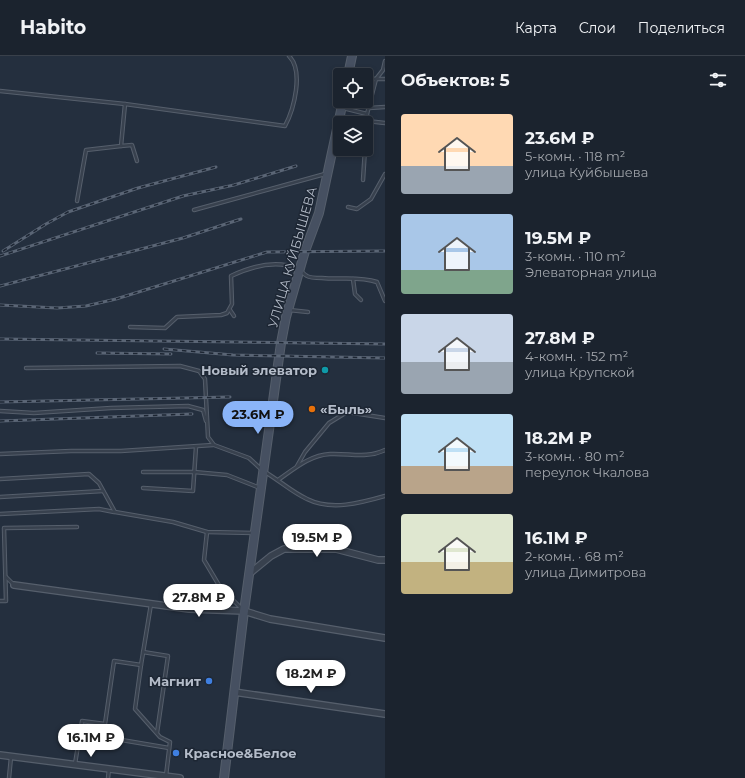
<!DOCTYPE html>
<html lang="ru">
<head>
<meta charset="utf-8">
<style>
	:root { --surface:#1b232e; --page:#282f3a; --text:#f1f3f6; --muted:#a0a4aa; --line:#39404a; --accent:#8ab4f8 }
	body { margin:0; font-family:Montserrat,sans-serif; background:var(--page); color:var(--text); height:100vh; display:flex; flex-direction:column; font-size:15px; white-space:nowrap }
	* { box-sizing:border-box; margin:0 }
	p { font-size:13px; color:var(--muted) }
	.icon { flex:none; width:22px; height:22px; fill:none; stroke:currentColor; stroke-width:2; stroke-linecap:round; stroke-linejoin:round }
	.map { position:relative; flex:1; overflow:hidden }
	.drawer { display:flex; flex-direction:column; background:var(--surface); width:360px }
	.drawer>* { flex:none }
	.fabs { position:absolute; left:333px; top:12px; display:grid; gap:8px }
	.fabs a { display:grid; place-items:center; width:40px; height:40px; border-radius:4px; background:var(--surface); box-shadow:0 2px 6px #0003,0 0 0 1px var(--line); font-size:20px }
	.price { position:absolute; translate:-50% -34px; padding:0 9px; border-radius:14px; background:#fff; color:#222; font-size:13px; line-height:26px; filter:drop-shadow(0 1px 2px #0008) }
	.price::after { content:''; position:absolute; left:50%; top:24px; width:12px; height:9px; margin-left:-6px; background:inherit; clip-path:polygon(0 0,100% 0,50% 100%) }
	.price.active { background:var(--accent); color:#111 }
	ul { padding:0; list-style:none }
	li { display:flex; align-items:center; gap:12px; height:100px; padding:0 16px }
	li span { display:grid; place-items:center; flex:none; width:112px; height:80px; border-radius:4px; color:#555 }
	li>.icon { margin-inline-start:auto }
	span .icon { width:48px; height:48px; fill:#fffc; stroke-width:1 }
	li b { font-size:17px }
	h2 { display:flex; justify-content:space-between; align-items:center; height:48px; padding:0 16px; font-size:17px }
	header { display:flex; align-items:center; gap:24px; box-sizing:border-box; height:56px; padding:0 20px; background:var(--surface); border-bottom:1px solid var(--line) }
	header strong { font-size:19px }
	nav { display:flex; gap:22px; margin-inline-start:auto; font-size:14px }
	main { display:flex; flex:1; min-height:0 }
	.map>svg:first-child { display:block }
	.lines { fill:none; stroke-linecap:round; stroke-linejoin:round }
	.lane-casing { stroke:#565f6c; stroke-width:4.5 }
	.street-casing { stroke:#565f6c; stroke-width:8 }
	.secondary-casing { stroke:#565f6c; stroke-width:10 }
	.lane { stroke:#38414e; stroke-width:2.5 }
	.street { stroke:#38414e; stroke-width:5.5 }
	.secondary { stroke:#465061; stroke-width:8 }
	.rail-casing { stroke:#5a6575; stroke-width:3 }
	.rail { stroke:#1d2633; stroke-width:1.5; stroke-dasharray:4.5; stroke-linecap:butt }
	.culture-dot { fill:#0f9aa8; stroke:#1d2633; stroke-width:1.5 }
	.food-dot { fill:#e8710a; stroke:#1d2633; stroke-width:1.5 }
	.shop-dot { fill:#3f7fe0; stroke:#1d2633; stroke-width:1.5 }
	.labels { text-anchor:middle; stroke-width:3; stroke-linejoin:round; paint-order:stroke }
	.street-label { font-size:13px; fill:#b4bcc9; stroke:#1d2633 }
	.poi-label { font-size:13px; font-weight:bold; fill:#b4bcc9; stroke:#1d2633; text-anchor:end }
</style>
</head>
<body>
<header>
<strong>Habito</strong>
<nav><a>Карта</a><a>Слои</a><a>Поделиться</a></nav>
</header>
<main>
<div class="map">
<svg width="385" height="722" viewBox="0 0 385 722">
	<rect width="100%" height="100%" fill="#242f3e"/>
	<g class="lines">
		<g class="lane-casing">
			<g id="lane">
				<polyline points="366,22 376,23 383,14 385,5"/>
				<path d="M0,35L125,48L285,70C294,53 304,15 289,0"/>
				<polyline points="343,52 367,58 366,83"/>
				<polyline points="369,52 385,51"/>
				<polyline points="367,58 376,23 385,23"/>
				<polyline points="367,65 385,67"/>
				<polyline points="121,90 132,89 137,105"/>
				<polyline points="363,124 365,93"/>
				<polyline points="77,145 86,94 121,90 125,48"/>
				<polyline points="348,151 357,153 371,143 385,118"/>
				<polyline points="194,154 325,118"/>
				<polyline points="353,223 355,238 361,244"/>
				<polyline points="230,254 234,260"/>
				<polyline points="289,254 308,256"/>
				<path d="M130,271L165,272L177,261L221,259L227,257L232,248L231,220C252,210 275,204 297,212C301,214 303,218 307,220C310,222 317,222 322,222C340,224 359,220 377,226L385,245"/>
				<polyline points="26,312 180,310 199,315 205,323 208,381 214,389 249,402 261,413"/>
				<polyline points="0,355 34,357 111,352 188,350 203,354 206,365"/>
				<polyline points="0,398 71,395 121,395 213,389"/>
				<polyline points="297,410 305,396 329,367 347,356 385,362"/>
				<polyline points="143,416 194,416 227,419 260,432"/>
				<path d="M265,416C280,425 292,436 307,443C331,455 361,447 385,440"/>
				<polyline points="0,423 89,418 99,427 115,456 173,466 207,476 254,477"/>
				<path d="M278,424C294,413 310,399 330,398C350,397 366,403 385,394"/>
				<polyline points="143,432 193,435 196,391"/>
				<polyline points="0,441 103,435"/>
				<polyline points="0,458 99,453 114,456"/>
				<polyline points="207,476 204,504 220,531 243,554"/>
				<polyline points="6,521 14,529"/>
				<polyline points="0,545 6,545 4,472 77,471"/>
				<polyline points="143,596 168,600 157,677"/>
				<polyline points="141,609 135,653 160,681 170,686 166,720"/>
				<polyline points="80,677 169,692"/>
				<polyline points="75,708 82,665 105,668 114,605 141,609 151,548"/>
				<polyline points="9,722 11,701"/>
				<polyline points="108,722 109,713"/>
			</g>
		</g>
		<g class="street-casing">
			<g id="street">
				<polyline points="249,518 271,500 284,493 336,493 378,504 385,504"/>
				<polyline points="14,529 189,553 244,555 270,563 385,582"/>
				<polyline points="234,636 385,658"/>
				<polyline points="0,699 180,722"/>
			</g>
		</g>
		<g class="secondary-casing">
			<g id="secondary">
				<polyline points="348,19 352,0"/>
				<polyline points="224,722 244,555 281,287 286,261 305,195 319,157 343,45"/>
			</g>
		</g>
		<use href="#lane" class="lane"/>
		<use href="#street" class="street"/>
		<use href="#secondary" class="secondary"/>
		<g class="rail-casing">
			<g id="rail">
				<polyline points="3,195 46,168 68,156 138,132 216,111"/>
				<polyline points="0,200 183,140 234,129 296,110"/>
				<polyline points="0,230 183,182 241,163"/>
				<polyline points="0,249 57,252 86,250 116,243 267,196 385,195"/>
				<polyline points="0,283 385,288"/>
				<polyline points="164,293 233,299 385,302"/>
				<polyline points="97,297 171,298"/>
				<polyline points="0,346 230,341"/>
				<polyline points="0,365 192,358"/>
			</g>
		</g>
		<use href="#rail" class="rail"/>
	</g>
	<circle class="culture-dot" cx="325" cy="314" r="4"/>
	<circle class="food-dot" cx="312" cy="353" r="4"/>
	<g class="shop-dot">
		<circle cx="209" cy="625" r="4"/>
		<circle cx="176" cy="697" r="4"/>
	</g>
	<g class="labels">
		<g class="street-label">
			<text transform="translate(292 201) rotate(-74)" y="5">УЛИЦА КУЙБЫШЕВА</text>
		</g>
		<g class="poi-label">
			<text x="317" y="319">Новый элеватор</text>
			<text x="320" y="358" text-anchor="start">«Быль»</text>
			<text x="201" y="630">Магнит</text>
			<text x="184" y="702" text-anchor="start">Красное&amp;Белое</text>
		</g>
	</g>
</svg>
<div class="fabs">
<a><svg class="icon" aria-label="locate" viewBox="0 0 24 24"><circle cx="12" cy="12" r="6"/><path d="M12 2v4M12 18v4M2 12h4M18 12h4"/></svg></a>
<a><svg class="icon" aria-label="layers" viewBox="0 0 24 24"><path d="M12 4l9 5-9 5-9-5zM3 14l9 5 9-5"/></svg></a>
</div>
<b class="price active" style="left:258px;top:379px">23.6M ₽</b>
<b class="price" style="left:317px;top:502px">19.5M ₽</b>
<b class="price" style="left:199px;top:562px">27.8M ₽</b>
<b class="price" style="left:311px;top:638px">18.2M ₽</b>
<b class="price" style="left:91px;top:702px">16.1M ₽</b>
</div>
<section class="drawer">
<h2>Объектов: 5<svg class="icon" aria-label="filters" viewBox="0 0 24 24"><path d="M4 7h16M4 17h16"/><circle cx="9" cy="7" r="2"/><circle cx="15" cy="17" r="2"/></svg></h2>
<ul>
<li><span style="background:linear-gradient(#ffd9b3 65%,#9aa5b1 0)"><svg class="icon" aria-label="home" viewBox="0 0 24 24"><path d="M3 11l9-7 9 7M6 9v11h12V9"/></svg></span><div><b>23.6M ₽</b><p>5-комн. · 118 m²</p><p>улица Куйбышева</p></div></li>
<li><span style="background:linear-gradient(#a9c7e8 70%,#7fa58c 0)"><svg class="icon" aria-label="home" viewBox="0 0 24 24"><path d="M3 11l9-7 9 7M6 9v11h12V9"/></svg></span><div><b>19.5M ₽</b><p>3-комн. · 110 m²</p><p>Элеваторная улица</p></div></li>
<li><span style="background:linear-gradient(#c9d6e8 60%,#9aa5b1 0)"><svg class="icon" aria-label="home" viewBox="0 0 24 24"><path d="M3 11l9-7 9 7M6 9v11h12V9"/></svg></span><div><b>27.8M ₽</b><p>4-комн. · 152 m²</p><p>улица Крупской</p></div></li>
<li><span style="background:linear-gradient(#bfe0f5 65%,#b9a48a 0)"><svg class="icon" aria-label="home" viewBox="0 0 24 24"><path d="M3 11l9-7 9 7M6 9v11h12V9"/></svg></span><div><b>18.2M ₽</b><p>3-комн. · 80 m²</p><p>переулок Чкалова</p></div></li>
<li><span style="background:linear-gradient(#dfe7d0 60%,#c2b280 0)"><svg class="icon" aria-label="home" viewBox="0 0 24 24"><path d="M3 11l9-7 9 7M6 9v11h12V9"/></svg></span><div><b>16.1M ₽</b><p>2-комн. · 68 m²</p><p>улица Димитрова</p></div></li>
</ul>
</section>
</main>
</body>
</html>
